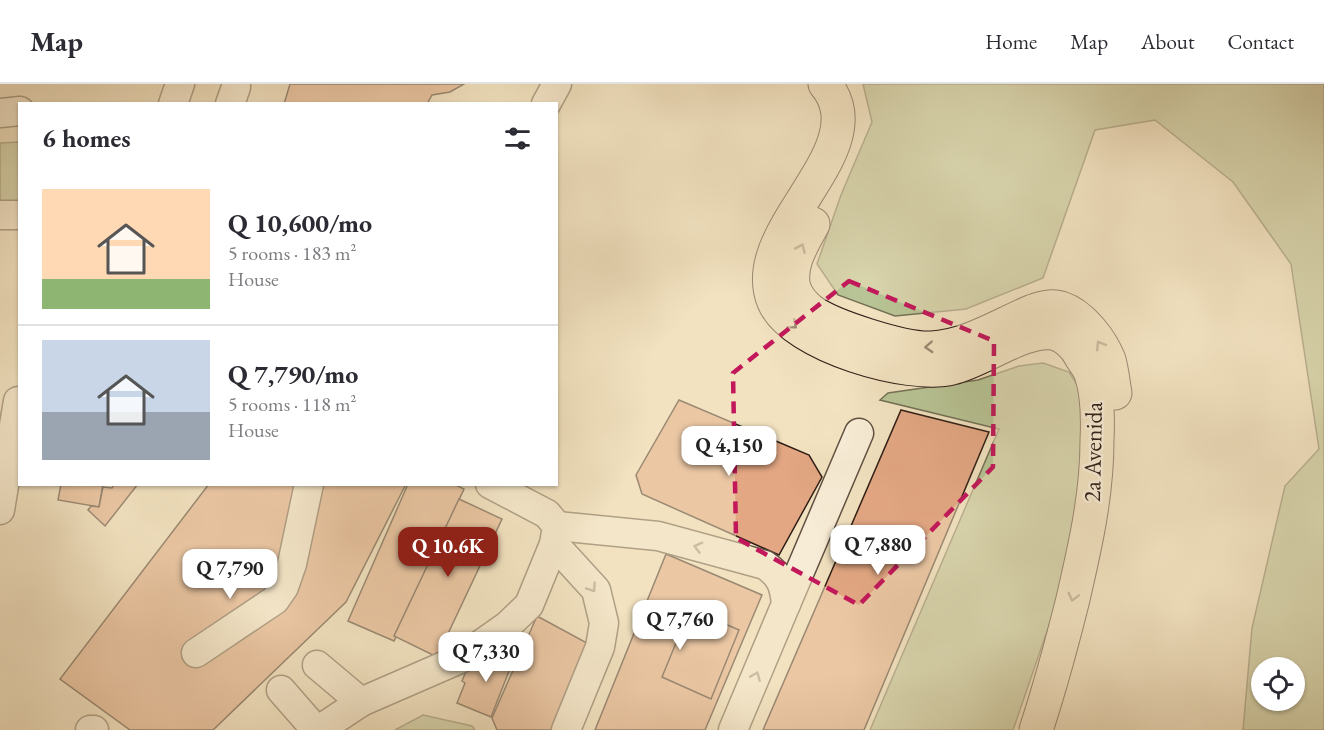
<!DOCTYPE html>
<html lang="en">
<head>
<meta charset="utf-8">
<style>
	:root { --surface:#fff; --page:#f7f7f7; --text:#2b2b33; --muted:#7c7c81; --line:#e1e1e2; --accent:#8f2418 }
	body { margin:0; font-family:"EB Garamond",serif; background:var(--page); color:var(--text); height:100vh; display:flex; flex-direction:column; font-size:22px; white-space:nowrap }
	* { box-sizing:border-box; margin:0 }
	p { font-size:20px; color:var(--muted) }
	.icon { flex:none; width:33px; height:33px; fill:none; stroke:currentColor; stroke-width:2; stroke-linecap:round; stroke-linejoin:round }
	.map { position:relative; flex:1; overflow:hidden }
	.panel { position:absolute; left:18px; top:18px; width:540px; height:384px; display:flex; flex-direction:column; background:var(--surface); border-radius:0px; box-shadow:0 2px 4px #0004 }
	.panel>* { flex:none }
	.controls { position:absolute; left:1251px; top:573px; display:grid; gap:12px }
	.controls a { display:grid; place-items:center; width:54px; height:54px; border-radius:50%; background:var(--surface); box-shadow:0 2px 4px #0004; font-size:30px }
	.price { position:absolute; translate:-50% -51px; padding:0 14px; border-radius:12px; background:#fff; color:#222; font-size:20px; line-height:39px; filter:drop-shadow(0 2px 3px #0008) }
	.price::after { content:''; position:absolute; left:50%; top:36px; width:18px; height:14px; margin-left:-9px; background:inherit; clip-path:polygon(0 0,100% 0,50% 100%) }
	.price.active { background:var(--accent); color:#fff }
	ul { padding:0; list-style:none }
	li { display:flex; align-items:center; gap:18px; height:150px; padding:0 24px }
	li+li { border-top:2px solid var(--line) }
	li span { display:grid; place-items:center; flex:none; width:168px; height:120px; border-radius:0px; color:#555 }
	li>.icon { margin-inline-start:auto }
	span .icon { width:72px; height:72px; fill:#fffc; stroke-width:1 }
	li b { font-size:26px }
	h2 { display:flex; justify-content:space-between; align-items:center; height:72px; padding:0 24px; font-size:26px }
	header { display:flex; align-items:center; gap:36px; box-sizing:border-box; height:84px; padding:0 30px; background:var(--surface); border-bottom:2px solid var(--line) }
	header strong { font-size:28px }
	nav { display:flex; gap:33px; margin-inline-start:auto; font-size:21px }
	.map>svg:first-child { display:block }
	.green { fill:#b8c495; stroke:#747256; stroke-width:1.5; fill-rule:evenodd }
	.building { fill:#e3a783; stroke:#301f17; stroke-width:1.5 }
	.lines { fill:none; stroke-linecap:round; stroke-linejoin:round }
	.minor-casing { stroke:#605041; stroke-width:31 }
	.major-casing { stroke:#301f17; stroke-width:35 }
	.minor { stroke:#f7ecd6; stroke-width:28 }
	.major { stroke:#f2e2c0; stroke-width:33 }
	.oneway { stroke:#9b8a74 }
	.oneway2 { stroke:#9d9080 }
	.marked { fill:none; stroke:#c2185b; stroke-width:4.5; stroke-dasharray:12 8; stroke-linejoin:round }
	.labels { text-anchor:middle; stroke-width:5; stroke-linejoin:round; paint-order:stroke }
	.street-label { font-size:24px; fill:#301f17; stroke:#f7ecd6 }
</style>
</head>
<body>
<header>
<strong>Map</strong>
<nav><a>Home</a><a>Map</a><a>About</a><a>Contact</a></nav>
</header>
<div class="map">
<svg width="1324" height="646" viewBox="0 0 1324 646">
	<rect width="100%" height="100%" fill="#f2e2c0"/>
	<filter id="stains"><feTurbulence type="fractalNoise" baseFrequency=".00333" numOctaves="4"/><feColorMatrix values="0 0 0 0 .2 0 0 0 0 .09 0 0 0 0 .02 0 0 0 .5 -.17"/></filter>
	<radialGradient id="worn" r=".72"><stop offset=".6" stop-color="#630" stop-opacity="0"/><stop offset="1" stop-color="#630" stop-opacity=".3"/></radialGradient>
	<g class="green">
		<path d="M863,0H1324V646H1243L1252,544L1285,402L1319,365L1291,180L1233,98L1155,36L1095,46L1043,194L966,225L895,232L838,211L817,180L841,111L872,38ZM1262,584H1294V616H1262Z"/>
		<polygon points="19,58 19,118 0,118 0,59"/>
		<polygon points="1043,279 1069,288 1083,310 1077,460 1013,646 870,646 999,345 880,316 888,309 978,296 1019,282"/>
		<polygon points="423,631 472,642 475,646 395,646"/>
	</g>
	<g class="building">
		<polygon points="290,0 464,0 450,8 432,11 427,20 284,20"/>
		<polygon points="679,316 809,371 822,393 779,471 642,410 636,391"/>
		<polygon points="901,326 989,348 864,646 763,646"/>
		<polygon points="61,400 103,400 99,423 58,416"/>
		<polygon points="114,400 138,400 105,442 88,426 91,422 99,423 103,403 112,404"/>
		<polygon points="209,400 406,400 346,518 213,646 130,646 60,595"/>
		<polygon points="408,400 454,400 464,405 394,557 348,537"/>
		<polygon points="459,415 502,435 437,573 394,552"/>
		<polygon points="666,470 762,511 705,646 595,646"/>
		<polygon points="690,525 739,546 711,615 662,593"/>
		<polygon points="537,532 587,559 551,646 497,646 492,634"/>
		<polygon points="507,560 518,564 491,633 457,619 465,599 462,597 472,573 498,584"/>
	</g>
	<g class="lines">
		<g class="minor-casing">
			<g id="minor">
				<polyline points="173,20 180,0"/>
				<polyline points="230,20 236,3"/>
				<polyline points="546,20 557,0"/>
				<polyline points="0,29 20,27"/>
				<polyline points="0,131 20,131"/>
				<polyline points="0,426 18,317"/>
				<path d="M557,442L658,452L765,481C781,492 784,501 786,520L733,646"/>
				<polyline points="554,460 596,506 604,539 600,563 566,646"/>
				<polyline points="786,520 859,349"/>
				<polyline points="196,569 275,516 284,503 292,480 309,400"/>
				<polyline points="317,581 361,618"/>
				<polyline points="281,606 316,646"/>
				<polyline points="90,646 94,646"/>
				<polyline points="319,646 361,618 460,575 507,542 529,521 554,460 557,442 547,430 490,400"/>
			</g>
		</g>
		<g class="major-casing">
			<g id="major">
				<path d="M825,0C880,66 743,146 774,218C793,262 910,295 952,284C982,277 1024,245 1052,249C1064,251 1076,262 1081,273C1084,278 1089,284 1091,290C1098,310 1098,336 1097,357C1097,411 1085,463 1073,515C1062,559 1050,603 1036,646"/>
				<path d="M813,140C803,159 788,181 794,204C797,213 803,220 810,226C831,242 904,265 931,264C968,262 999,241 1033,227C1042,224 1051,221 1061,224C1082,231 1101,256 1109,276C1112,286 1113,298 1115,309"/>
			</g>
		</g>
		<use href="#minor" class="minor"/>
		<use href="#major" class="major"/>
	</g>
	<defs><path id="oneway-chevron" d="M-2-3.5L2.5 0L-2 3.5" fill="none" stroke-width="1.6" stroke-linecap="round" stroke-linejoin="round" transform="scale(1.5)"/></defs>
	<g class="oneway">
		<use href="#oneway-chevron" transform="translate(801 164) rotate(-66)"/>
		<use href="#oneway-chevron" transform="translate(793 241) rotate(40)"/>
		<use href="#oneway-chevron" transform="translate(1100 261) rotate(-122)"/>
		<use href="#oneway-chevron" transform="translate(929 263) rotate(177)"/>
		<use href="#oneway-chevron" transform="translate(1073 513) rotate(104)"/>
	</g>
	<g class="oneway2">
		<use href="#oneway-chevron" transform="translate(698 463) rotate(-165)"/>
		<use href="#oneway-chevron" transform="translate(592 504) rotate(56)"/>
		<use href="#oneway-chevron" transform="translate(756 592) rotate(-67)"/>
	</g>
	<path d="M0 0H1324V646H0ZM849,197L994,257L993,383L859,521L736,454L733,289Z" fill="#f2e2c0" fill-opacity=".55" fill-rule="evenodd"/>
	<path class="marked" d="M849,197L994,257L993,383L859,521L736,454L733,289Z"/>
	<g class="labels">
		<g class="street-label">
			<text transform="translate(1093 368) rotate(-89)" y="8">2a Avenida</text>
		</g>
	</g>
	<rect width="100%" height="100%" filter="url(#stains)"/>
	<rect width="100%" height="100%" fill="url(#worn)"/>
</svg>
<div class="controls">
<a><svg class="icon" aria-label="locate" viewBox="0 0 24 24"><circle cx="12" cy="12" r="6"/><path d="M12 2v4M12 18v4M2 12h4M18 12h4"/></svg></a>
</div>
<b class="price" style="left:729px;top:393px">Q 4,150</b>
<b class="price" style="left:878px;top:492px">Q 7,880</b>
<b class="price active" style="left:448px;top:494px">Q 10.6K</b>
<b class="price" style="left:230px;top:516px">Q 7,790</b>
<b class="price" style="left:680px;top:567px">Q 7,760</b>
<b class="price" style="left:486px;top:599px">Q 7,330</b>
<section class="panel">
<h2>6 homes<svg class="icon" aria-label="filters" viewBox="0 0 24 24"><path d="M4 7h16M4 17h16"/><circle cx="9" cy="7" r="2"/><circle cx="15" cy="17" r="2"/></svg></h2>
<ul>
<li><span style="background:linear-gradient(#ffd9b3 75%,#8fb573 0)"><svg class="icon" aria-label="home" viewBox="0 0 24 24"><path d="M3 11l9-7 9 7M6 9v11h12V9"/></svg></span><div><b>Q 10,600/mo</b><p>5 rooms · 183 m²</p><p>House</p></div></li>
<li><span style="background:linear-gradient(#c9d6e8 60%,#9aa5b1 0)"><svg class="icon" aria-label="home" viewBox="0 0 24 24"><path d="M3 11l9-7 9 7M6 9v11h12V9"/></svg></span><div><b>Q 7,790/mo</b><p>5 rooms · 118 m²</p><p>House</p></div></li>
</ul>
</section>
</div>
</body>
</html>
